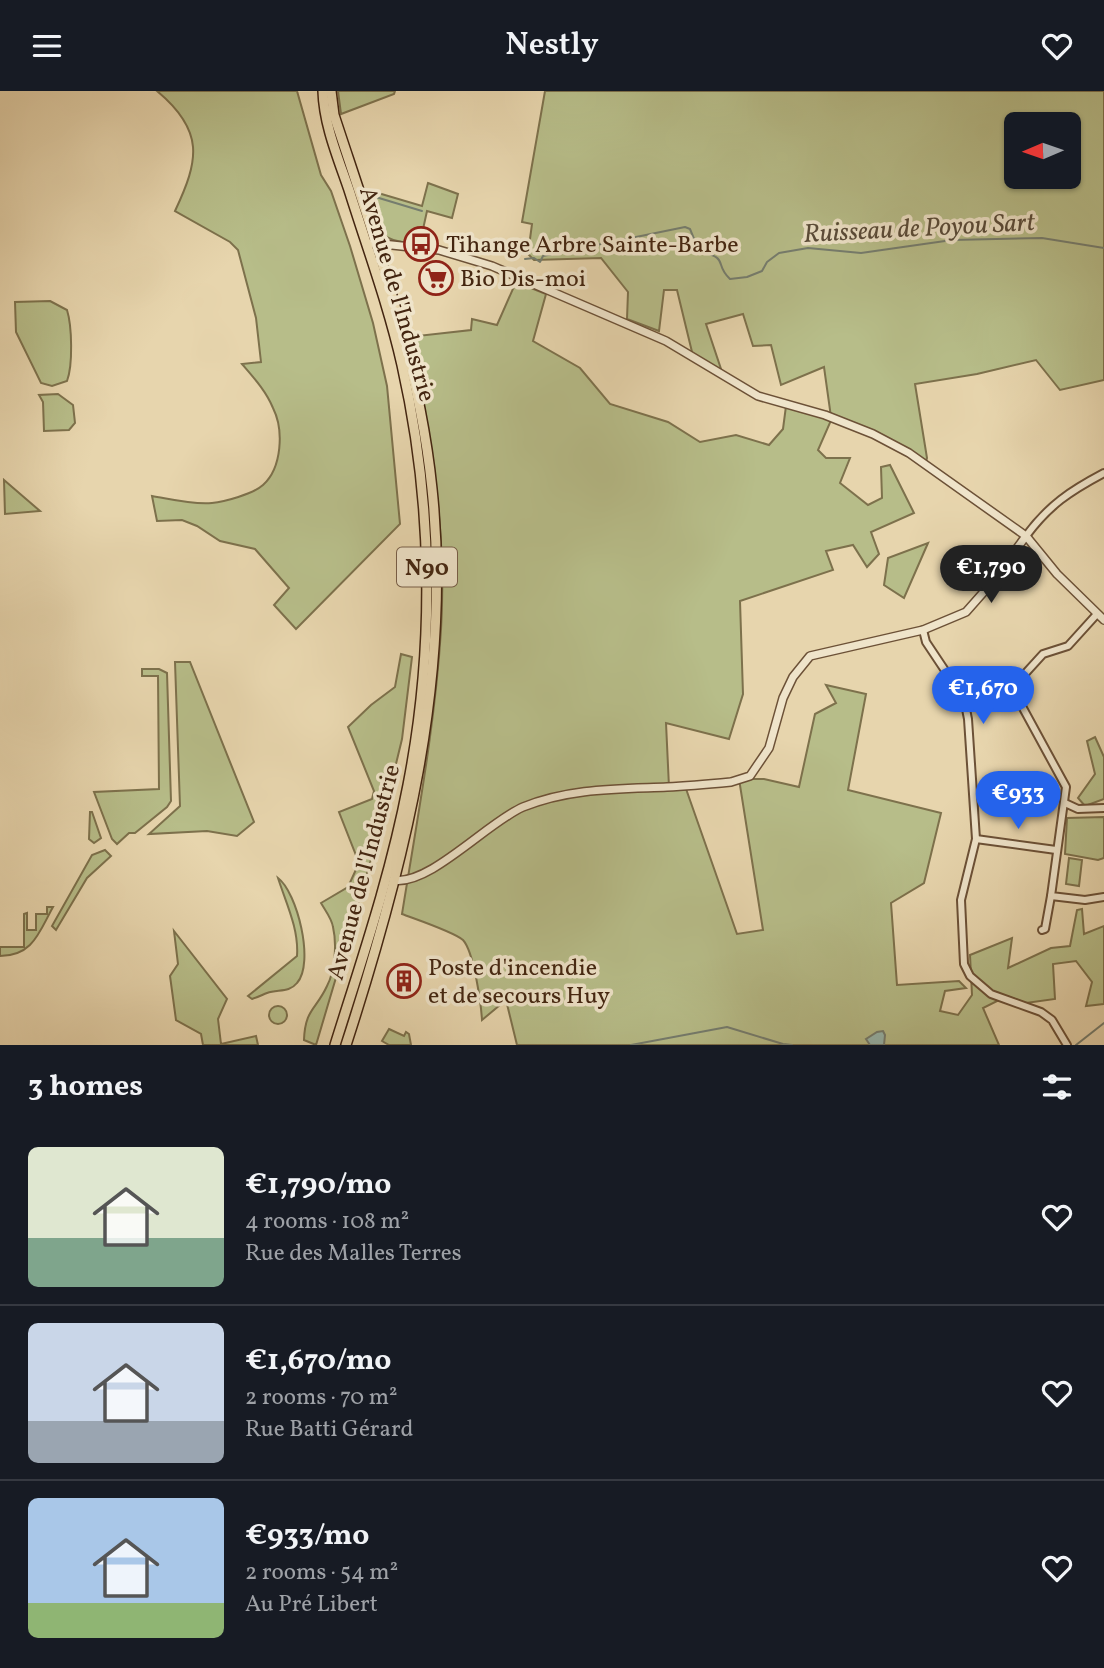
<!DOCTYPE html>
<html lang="en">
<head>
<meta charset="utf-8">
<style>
	:root { --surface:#171b24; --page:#20242c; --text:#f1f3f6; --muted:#9ea1a6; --line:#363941; --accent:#2563eb }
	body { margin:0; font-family:Vollkorn,serif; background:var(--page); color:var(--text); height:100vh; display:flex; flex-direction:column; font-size:26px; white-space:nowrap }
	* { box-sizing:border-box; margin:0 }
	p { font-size:23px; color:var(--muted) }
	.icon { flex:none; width:38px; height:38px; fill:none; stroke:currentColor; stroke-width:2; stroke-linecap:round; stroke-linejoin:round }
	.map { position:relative; height:954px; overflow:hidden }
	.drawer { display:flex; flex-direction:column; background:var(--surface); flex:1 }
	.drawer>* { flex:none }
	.needle { width:46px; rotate:268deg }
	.tools { position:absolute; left:1004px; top:21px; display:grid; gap:14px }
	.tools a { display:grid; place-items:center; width:77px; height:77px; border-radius:10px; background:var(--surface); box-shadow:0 2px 5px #0004; font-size:35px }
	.price { position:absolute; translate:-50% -60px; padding:0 16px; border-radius:24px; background:var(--accent); color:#fff; font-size:23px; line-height:46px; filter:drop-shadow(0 2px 4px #0008) }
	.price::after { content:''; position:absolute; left:50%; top:42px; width:21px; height:16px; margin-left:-10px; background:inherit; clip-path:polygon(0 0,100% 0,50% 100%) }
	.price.on { background:#222; color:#fff }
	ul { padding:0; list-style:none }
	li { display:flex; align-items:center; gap:21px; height:175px; padding:0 28px }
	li+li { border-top:2px solid var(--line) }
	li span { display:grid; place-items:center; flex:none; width:196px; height:140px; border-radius:10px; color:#555 }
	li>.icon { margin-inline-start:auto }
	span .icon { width:84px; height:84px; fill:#fffc; stroke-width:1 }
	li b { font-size:30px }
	h2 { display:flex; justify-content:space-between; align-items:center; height:84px; padding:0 28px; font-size:30px }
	header { display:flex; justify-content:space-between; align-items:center; height:91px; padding:0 28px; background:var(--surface); font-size:32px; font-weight:600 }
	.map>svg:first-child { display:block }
	.green { fill:#b7bd89; stroke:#7d714c; stroke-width:2; fill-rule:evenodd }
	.water { fill:#97b8af; stroke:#757d6f; stroke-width:2 }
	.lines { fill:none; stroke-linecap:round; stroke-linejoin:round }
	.stream { stroke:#757d6f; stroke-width:2 }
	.minor-casing { stroke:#6c5137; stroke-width:10 }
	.tertiary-casing { stroke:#6c5137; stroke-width:10 }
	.primary-casing { stroke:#432510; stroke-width:12 }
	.minor { stroke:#efe4ca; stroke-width:6 }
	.tertiary { stroke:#efe4ca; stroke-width:7 }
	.primary { stroke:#e7d5ad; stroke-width:9 }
	.labels { text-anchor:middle; stroke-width:7; stroke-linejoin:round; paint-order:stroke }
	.shield { fill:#efe4ca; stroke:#775e48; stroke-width:2 }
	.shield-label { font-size:23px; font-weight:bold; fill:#432510 }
	.poi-label { font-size:24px; fill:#432510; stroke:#efe4ca; text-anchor:start }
	.street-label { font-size:24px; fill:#432510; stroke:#efe4ca }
	.water-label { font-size:26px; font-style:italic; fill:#584a38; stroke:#efe4ca }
</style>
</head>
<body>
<header><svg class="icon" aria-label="menu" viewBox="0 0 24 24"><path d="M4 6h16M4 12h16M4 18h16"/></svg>Nestly<svg class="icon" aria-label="heart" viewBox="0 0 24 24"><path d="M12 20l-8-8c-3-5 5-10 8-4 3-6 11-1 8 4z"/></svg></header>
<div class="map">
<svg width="1104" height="954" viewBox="0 0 1104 954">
	<rect width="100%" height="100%" fill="#e7d5ad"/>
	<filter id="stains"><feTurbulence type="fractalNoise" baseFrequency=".00286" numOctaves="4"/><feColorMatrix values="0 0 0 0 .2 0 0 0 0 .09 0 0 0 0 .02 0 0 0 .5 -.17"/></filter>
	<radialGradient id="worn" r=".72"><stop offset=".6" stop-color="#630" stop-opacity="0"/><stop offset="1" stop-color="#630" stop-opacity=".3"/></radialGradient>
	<g class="green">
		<path d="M157,0H297L321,84L331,100L350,155L373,232L387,295L400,433L296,538L274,514L289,497L255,458L220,450L197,435L182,429L157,430L152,405C170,408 193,414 212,412C224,411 253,403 263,394C282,377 284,339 273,317C266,300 254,287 242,273L261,271L256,227L238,159L230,151L175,120C199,69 205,40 157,0Z"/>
		<polygon points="338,0 395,0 394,3 341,23"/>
		<path d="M545,0H1104V289L1060,299L1036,269L977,283L915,293L927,367L925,374L909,362L832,327L818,359L826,367H850L840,392L868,414L882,407L881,376L890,374L914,422L871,441L879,463L867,476L853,454L826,460L833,479L740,510L743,603L729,648L666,632L669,696L685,695L737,843L763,839L739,688H764L799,696L815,623L836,612L826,594L866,603L848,699L941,722L924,792L891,812L897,894L959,890L966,897L945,900L940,920L958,924L972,904L970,864L1012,847L1008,877L1051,857L1070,855L1077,819L1082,818L1084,843L1104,835V913L1086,915L1092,891L1076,870L1053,873L1055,908L1026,912L1007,905L983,917L999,954H517L506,909L482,929C481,913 474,861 463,849C454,841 415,828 402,823C417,729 435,635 441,539C447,440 432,342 408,246L471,239L472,228L497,234L516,191L546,203L533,250L580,277L610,313L668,331L700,351L736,344L769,354L783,338L786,315L831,326L824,276L781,294L771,254L753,255L743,223L706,233L723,284L693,265L677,199H664L659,240L627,228L628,201L601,167L534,169L528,163L532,133L522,131ZM1017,33H1069V86H1017Z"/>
		<path d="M428,92L458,103L452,127L427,120L420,152C374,152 379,138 368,99L422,115Z"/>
		<path d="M50,210L67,219C72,235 73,274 67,290L52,295L41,292L16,241L15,211Z"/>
		<polygon points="58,303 73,314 75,332 69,339 44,340 43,311 39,304"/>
		<polygon points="4,389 40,420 5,423"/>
		<polygon points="928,452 904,507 884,494 888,467"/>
		<path d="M401,563L412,566L402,648L381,735L316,954L304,949C305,918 316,919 327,895C335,880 337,853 333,836C332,828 325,819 321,812L348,796L359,772L339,721L372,708L374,700L348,636L371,614L395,596Z"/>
		<polygon points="175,571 190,571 254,731 237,745 207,740 149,743 180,715"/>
		<polygon points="142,578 159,578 167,582 171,710 167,716 135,742 129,742 117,753 112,748 94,701 159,698 158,585 142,585"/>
		<polygon points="1095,646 1104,666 1104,708 1085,715 1078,707 1095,683 1087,650"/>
		<polygon points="90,721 92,721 101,747 94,752 89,748"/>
		<polygon points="1104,726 1104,767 1098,769 1065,763 1067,727"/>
		<polygon points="105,759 111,765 87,787 56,839 52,835 92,764"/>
		<polygon points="1069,767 1082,769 1079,795 1066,793"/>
		<path d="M278,787C297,801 315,872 297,892C289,902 278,898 267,902C262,904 258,906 252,908L248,905L297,865C299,838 286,812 278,787Z"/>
		<path d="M47,816H53C39,841 33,865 0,865V856H24V823L27,822V839H36V823H47Z"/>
		<polygon points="174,840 227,908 218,928 221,953 256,945 258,954 203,954 201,943 176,929 170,885 178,873"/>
		<circle cx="278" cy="924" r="9"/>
		<polygon points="389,938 404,945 406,941 409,943 411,954 389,954 382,950"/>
	</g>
	<polygon class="water" points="883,940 885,944 884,954 870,954 866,948 877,941"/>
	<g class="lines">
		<g class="stream">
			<polyline points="369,104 422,120"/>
			<path d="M525,168L534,167L540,171L543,165L685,136L690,138L699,160C731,168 713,172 730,188L747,186L762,180L767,171L779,162L808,157L861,162L952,149L1042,147L1104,157"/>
			<polyline points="631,954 727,936 783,953 792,954"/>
			<polyline points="1076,954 1104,932"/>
		</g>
		<g class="minor-casing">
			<g id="minor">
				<path d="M1026,445C1049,414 1070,400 1104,382"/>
				<polyline points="1097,523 1068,555 1043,563 1012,597 1066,696 1051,805 1085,809 1104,806"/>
				<polyline points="923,539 926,551 964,608 968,628 976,748 961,809 964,873 970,885 991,903 1041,921 1052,929 1067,954"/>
				<polyline points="1065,712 1078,718 1104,717"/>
				<polyline points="976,748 1056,759"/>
				<polyline points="1042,839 1045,838 1051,805"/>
			</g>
		</g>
		<g class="tertiary-casing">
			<g id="tertiary">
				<polyline points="373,152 439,159 492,175 666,250 758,305 825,324 873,343 909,362 1026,445 1057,483 1104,529"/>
				<path d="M394,789C429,795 488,731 523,716C569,697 618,698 667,696C688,695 710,693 731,691L750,685L769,657L783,607L793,586L810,565L923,539L966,521L989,495L1026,445"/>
			</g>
		</g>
		<g class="primary-casing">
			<g id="primary">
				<path d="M323,0C324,35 339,69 350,102C368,159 389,216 402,274C433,412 435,556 408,694C391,783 362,868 335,954"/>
				<path d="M331,0L334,24C374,146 419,269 432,398C452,587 404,775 346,954"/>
			</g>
		</g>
		<use href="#minor" class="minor"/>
		<use href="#tertiary" class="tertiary"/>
		<use href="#primary" class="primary"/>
	</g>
	<defs>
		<g id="bus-ring" transform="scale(1.75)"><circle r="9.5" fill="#efe4ca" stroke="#8f2418" stroke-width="1.5"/><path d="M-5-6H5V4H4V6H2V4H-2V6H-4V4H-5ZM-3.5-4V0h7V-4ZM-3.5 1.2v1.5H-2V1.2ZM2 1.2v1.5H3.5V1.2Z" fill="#8f2418"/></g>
		<g id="supermarket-ring" transform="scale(1.75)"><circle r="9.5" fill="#efe4ca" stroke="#8f2418" stroke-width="1.5"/><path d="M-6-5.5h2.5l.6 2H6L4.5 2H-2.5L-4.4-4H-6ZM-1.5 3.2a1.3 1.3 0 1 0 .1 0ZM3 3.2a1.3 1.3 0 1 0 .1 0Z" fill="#8f2418"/></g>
		<g id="building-ring" transform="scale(1.75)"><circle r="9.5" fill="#efe4ca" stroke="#8f2418" stroke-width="1.5"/><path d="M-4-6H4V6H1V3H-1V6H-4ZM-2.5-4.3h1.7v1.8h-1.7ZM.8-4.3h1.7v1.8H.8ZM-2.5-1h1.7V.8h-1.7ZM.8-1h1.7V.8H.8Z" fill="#8f2418"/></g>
	</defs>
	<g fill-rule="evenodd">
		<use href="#bus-ring" x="421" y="153"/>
		<use href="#supermarket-ring" x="436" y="187"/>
		<use href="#building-ring" x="404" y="890"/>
	</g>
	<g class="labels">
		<rect class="shield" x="397" y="456.5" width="60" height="39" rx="5"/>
		<g class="shield-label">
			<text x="427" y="484">N90</text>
		</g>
		<g class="poi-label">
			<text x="446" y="161">Tihange Arbre Sainte-Barbe</text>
			<text x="460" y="195">Bio Dis-moi</text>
			<text x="428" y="884">Poste d'incendie<tspan x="428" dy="28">et de secours Huy</tspan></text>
		</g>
		<g class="street-label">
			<text transform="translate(398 203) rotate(74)" y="8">Avenue de l'Industrie</text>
			<text transform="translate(363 781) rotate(-75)" y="8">Avenue de l'Industrie</text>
		</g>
		<g class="water-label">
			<text transform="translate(919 136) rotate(-3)" y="9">Ruisseau de Poyou Sart</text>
		</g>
	</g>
	<rect width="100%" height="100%" filter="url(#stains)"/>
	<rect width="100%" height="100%" fill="url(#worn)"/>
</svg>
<div class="tools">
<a><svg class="needle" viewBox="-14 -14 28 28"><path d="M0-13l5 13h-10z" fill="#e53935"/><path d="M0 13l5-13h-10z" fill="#9ea1a6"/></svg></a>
</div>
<b class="price on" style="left:991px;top:514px">€1,790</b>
<b class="price" style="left:983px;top:635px">€1,670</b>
<b class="price" style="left:1018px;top:740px">€933</b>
</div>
<section class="drawer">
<h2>3 homes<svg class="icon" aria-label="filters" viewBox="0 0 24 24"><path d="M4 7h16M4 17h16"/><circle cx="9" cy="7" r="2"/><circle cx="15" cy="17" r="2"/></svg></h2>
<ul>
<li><span style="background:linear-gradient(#dfe7d0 65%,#7fa58c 0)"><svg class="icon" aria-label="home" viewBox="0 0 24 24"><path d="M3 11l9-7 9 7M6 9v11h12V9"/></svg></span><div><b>€1,790/mo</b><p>4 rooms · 108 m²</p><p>Rue des Malles Terres</p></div><svg class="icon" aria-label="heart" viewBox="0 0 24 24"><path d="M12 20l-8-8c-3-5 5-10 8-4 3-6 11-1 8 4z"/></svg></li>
<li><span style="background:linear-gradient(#c9d6e8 70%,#9aa5b1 0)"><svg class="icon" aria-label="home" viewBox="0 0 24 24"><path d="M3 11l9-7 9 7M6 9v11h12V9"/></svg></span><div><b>€1,670/mo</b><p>2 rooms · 70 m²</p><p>Rue Batti Gérard</p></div><svg class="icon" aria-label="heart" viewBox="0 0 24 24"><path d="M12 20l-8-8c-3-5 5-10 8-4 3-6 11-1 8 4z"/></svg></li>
<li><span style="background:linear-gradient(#a9c7e8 75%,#8fb573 0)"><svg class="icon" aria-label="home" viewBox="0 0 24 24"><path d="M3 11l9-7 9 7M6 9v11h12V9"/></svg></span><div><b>€933/mo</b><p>2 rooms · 54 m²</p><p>Au Pré Libert</p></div><svg class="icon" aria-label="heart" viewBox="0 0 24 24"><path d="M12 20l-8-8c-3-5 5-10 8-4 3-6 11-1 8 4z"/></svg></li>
</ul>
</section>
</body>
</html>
